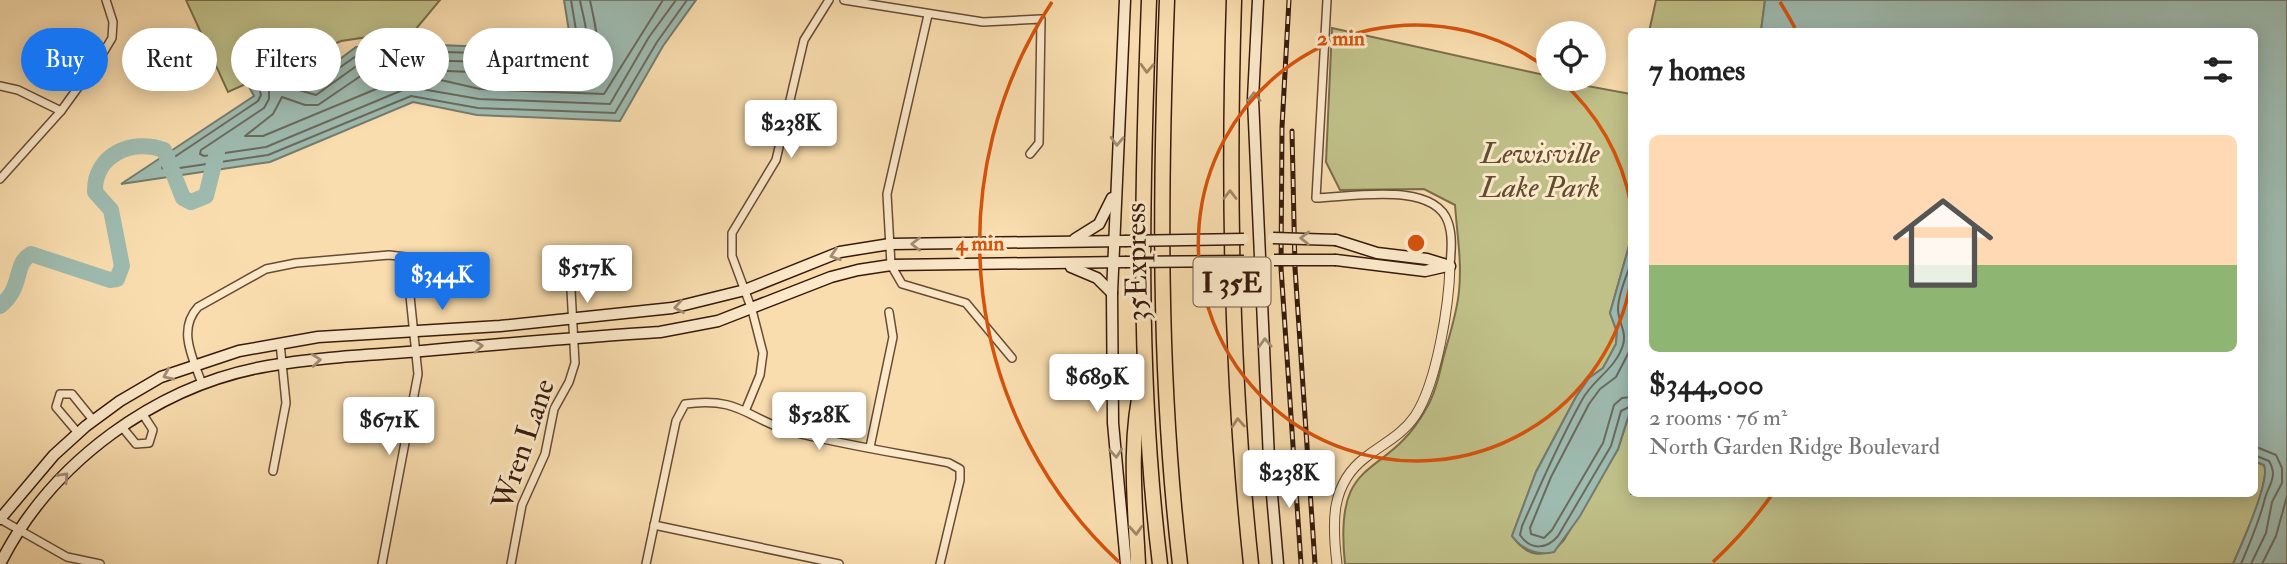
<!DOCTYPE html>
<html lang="en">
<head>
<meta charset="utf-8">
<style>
	:root { --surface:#fff; --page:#f6f6f6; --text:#222; --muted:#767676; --line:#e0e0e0; --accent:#1a73e8 }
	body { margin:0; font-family:"IM FELL Double Pica",serif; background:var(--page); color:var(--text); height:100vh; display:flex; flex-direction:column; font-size:26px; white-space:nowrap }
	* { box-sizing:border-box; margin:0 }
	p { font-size:23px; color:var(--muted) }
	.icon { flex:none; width:38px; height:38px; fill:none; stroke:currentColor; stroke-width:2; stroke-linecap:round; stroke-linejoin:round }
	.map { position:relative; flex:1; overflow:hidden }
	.panel { position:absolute; left:1628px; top:28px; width:630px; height:469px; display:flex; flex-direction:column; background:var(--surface); border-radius:10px; box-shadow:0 4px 18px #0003 }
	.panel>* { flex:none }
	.banner { position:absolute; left:21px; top:28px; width:665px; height:63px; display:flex; gap:14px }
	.fabs { position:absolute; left:1536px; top:21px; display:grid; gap:14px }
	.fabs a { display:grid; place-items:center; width:70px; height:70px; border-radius:50%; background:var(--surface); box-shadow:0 4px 18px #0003; font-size:35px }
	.price { position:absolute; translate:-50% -60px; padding:0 16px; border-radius:7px; background:#fff; color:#222; font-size:23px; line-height:46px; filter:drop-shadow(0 2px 4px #0008) }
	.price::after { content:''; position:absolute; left:50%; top:42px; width:21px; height:16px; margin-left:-10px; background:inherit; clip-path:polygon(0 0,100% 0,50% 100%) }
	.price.current { background:var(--accent); color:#fff }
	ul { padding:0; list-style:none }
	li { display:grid; align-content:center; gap:14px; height:371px; padding:0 21px }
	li+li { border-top:2px solid var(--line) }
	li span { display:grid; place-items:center; height:217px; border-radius:10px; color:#555 }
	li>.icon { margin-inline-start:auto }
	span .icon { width:126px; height:126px; fill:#fffc; stroke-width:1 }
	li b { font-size:30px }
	h2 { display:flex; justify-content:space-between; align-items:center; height:84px; padding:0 21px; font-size:30px }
	.chip { padding:0 24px; border-radius:32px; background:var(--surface); box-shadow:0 4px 18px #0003; font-size:24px; line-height:63px }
	.chip.current { background:var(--accent); color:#fff }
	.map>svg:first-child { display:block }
	.green { fill:#c0c089; stroke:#7c6d4b; stroke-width:2 }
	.water { fill:#9ebbb0; stroke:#757b6f; stroke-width:2 }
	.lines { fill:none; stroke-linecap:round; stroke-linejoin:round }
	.shore { stroke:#6b6a5e; stroke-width:2 }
	.river { stroke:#9ebbb0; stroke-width:16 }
	.minor-casing { stroke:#684b35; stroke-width:10 }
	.tertiary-casing { stroke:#684b35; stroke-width:11 }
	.secondary-casing { stroke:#381a0d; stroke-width:13 }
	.motorway-casing { stroke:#381a0d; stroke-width:17 }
	.minor { stroke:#fbe9ca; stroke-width:7 }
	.tertiary { stroke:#fbe9ca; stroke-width:9 }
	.secondary { stroke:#fbe9ca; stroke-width:10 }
	.motorway { stroke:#f9ddae; stroke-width:14 }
	.rail-casing { stroke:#381a0d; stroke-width:5 }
	.rail { stroke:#fbe9ca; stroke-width:2.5; stroke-dasharray:8; stroke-linecap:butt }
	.secondary-bridge-casing { stroke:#381a0d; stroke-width:13; stroke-linecap:butt }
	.secondary-bridge { stroke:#fbe9ca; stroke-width:10 }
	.oneway { stroke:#a28566 }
	.oneway2 { stroke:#a38c75 }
	.ring { fill:none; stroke:#d6530c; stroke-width:3.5 }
	.labels { text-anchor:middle; stroke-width:6; stroke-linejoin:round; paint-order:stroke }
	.shield { fill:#fbe9ca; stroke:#725846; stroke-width:2 }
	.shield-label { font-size:28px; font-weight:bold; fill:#381a0d }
	.park-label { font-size:30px; font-style:italic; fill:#614c32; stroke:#fbe9ca }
	.street-label { font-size:30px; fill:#381a0d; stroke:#fbe9ca }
	.centre { fill:#d6530c; stroke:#fbe9ca; stroke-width:3.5 }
	.ring-label { font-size:21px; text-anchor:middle; font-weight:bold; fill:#d6530c; stroke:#fbe9ca; stroke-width:6; stroke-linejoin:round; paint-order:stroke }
</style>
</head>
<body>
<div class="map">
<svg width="2287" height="564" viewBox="0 0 2287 564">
	<rect width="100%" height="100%" fill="#f9ddae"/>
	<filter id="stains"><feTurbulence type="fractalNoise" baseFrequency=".00286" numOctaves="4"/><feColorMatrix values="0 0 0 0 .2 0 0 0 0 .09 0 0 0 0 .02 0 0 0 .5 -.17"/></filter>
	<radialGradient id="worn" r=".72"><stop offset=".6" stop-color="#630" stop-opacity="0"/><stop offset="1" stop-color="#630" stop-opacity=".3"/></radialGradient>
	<g class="green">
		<polygon points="186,0 440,0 415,30 341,41 228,92"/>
		<polygon points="1656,0 1765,0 1761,31 1649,32"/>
		<path d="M1332,28L1549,76V79L1631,94V239L1610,313L1617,332L1616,344L1603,368L1589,378L1576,397L1536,472L1512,536C1528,558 1547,560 1564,540L1618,449L1631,408V494H2254V461L2264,465C2271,481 2241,545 2233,564H1345C1333,450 1385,483 1426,409C1435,394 1439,376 1443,359C1449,336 1457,314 1459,291C1462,263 1457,233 1455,205L1424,189L1340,190L1326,162Z"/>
	</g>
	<g class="water">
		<polygon points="564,0 696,0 663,46 620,121 477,115 413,102 270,162 121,184 254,96 247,83 275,65 312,80 356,47 412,44 572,50"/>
		<path d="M1765,0H2287V564H2233C2241,546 2271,480 2264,465L2254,461V32L1761,31Z"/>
		<path d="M1631,239V408L1618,449L1580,516L1554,552C1537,556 1523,550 1512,536L1536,472L1576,397L1589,378L1603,368L1616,344L1617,332L1610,313Z"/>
	</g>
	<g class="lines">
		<g class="shore">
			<polyline points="571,0 579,48 574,56 412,51 359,54 312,87 275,73 258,84 261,95 258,101 164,164 162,168 166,170 268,155 411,96 478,108 615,113 657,42 687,0"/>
			<path d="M580,0C583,19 596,51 577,64L412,60L362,62L316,95L275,83L269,88V99L264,108L201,150L200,154L204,156L266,147L410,87L479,99L610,104L649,37L676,0"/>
			<path d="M590,0C595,27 611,73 569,76L422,70L419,75L480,89L604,94L663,0"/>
			<polygon points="404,71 407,73 405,77 263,136 245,136 273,114 282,97 305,105 318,105 365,73"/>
			<path d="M1631,263C1626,277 1618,295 1618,309C1618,322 1627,331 1623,345C1615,370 1593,379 1582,400C1559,441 1541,484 1522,526L1520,535C1531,551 1547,549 1558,536L1611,446L1621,411L1631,406"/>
			<polyline points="1631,348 1616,377 1600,389 1589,404 1551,477 1530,528 1531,534 1544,538 1552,530 1603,443 1614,405 1622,398 1631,397"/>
			<path d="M2241,564C2250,543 2258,524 2264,502C2267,486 2279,478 2269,461L2254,455"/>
			<polyline points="2251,564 2266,533 2272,502 2282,483 2282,468 2276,455 2254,446"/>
			<polyline points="2262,564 2276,536 2287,496"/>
		</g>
		<path class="river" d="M0,306C24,287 13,264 31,254L110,280L117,279L122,266L111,210L95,192C94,155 132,138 164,150L183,198L191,202L206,196L217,152"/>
		<g class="minor-casing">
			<g id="minor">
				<polyline points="844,0 983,22 1041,19 1039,143 1030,154"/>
				<path d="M1327,0L1316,198C1351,197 1434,181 1448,222C1453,236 1451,252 1450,266"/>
				<polyline points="928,15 887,194 891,265 902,284 966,303 1012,358"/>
				<polyline points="0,86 18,90 61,111"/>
				<polyline points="0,179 61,111 103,53 112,38 113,22 106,0"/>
				<path d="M202,384C193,358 177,330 198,307L266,269L296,263L389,255L406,257L418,374L382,564"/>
				<polyline points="746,409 760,375 763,353 752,310 732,256 732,233 776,160 804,40 829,0"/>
				<polyline points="122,427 136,444 149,443 153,430 142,413"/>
				<polyline points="78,433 56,407 60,394 72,394 93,420"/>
				<polyline points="870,447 893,337 889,312"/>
				<polyline points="273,471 286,403 280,343"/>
				<polyline points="0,519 67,557 100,564"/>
				<polyline points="654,525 839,564"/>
				<polyline points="511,564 522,505 545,454 554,409 569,382 575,363 571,290 582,267"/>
				<path d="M646,564L676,421L685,404C741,396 748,420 793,432C844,445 897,453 949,463L960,469V480L940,564"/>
			</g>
		</g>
		<g class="tertiary-casing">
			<path id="tertiary" d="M1337,564C1332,523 1330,484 1366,457C1384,443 1402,435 1415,416C1437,383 1449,305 1450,266"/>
		</g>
		<g class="secondary-casing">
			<g id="secondary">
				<polyline points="1125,0 1112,293 1113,423 1126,564"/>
				<polyline points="1258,0 1253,99 1269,460 1278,564"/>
				<polyline points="1075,239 1099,224 1112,198"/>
				<polyline points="1336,240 1377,253 1427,259 1450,266"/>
				<polyline points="1336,260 1425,271 1447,266"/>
				<polyline points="1071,267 1097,278 1112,293"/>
				<polyline points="0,519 54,455 86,426 120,401 161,377 239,351 318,337 500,326 672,308 745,290 840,252 890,244 1125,241"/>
				<path d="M0,564C51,462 157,385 268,366C319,357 371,355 422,351C501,344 580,337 660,332L718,321L831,277L858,270L891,265L1125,262"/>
			</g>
		</g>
		<g class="motorway-casing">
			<g id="motorway">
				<path d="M1149,0C1142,188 1137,377 1160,564"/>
				<path d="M1167,0C1160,190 1158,375 1180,564"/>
				<path d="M1234,0C1228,189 1231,376 1251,564"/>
				<path d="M1138,564C1135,503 1128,439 1143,380"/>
			</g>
		</g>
		<use href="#minor" class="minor"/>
		<use href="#tertiary" class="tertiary"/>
		<use href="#secondary" class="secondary"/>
		<use href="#motorway" class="motorway"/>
		<g class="rail-casing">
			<g id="rail">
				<polyline points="1289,0 1282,127 1281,268 1301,564"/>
				<polyline points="1292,131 1295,268 1315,564"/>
			</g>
		</g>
		<use href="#rail" class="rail"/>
		<g class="secondary-bridge-casing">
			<g id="secondary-bridge">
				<polyline points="1273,238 1336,240"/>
				<polyline points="1125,241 1244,239"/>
				<polyline points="1274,260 1336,260"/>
				<polyline points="1125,262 1244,261"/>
			</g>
		</g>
		<use href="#secondary-bridge" class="secondary-bridge"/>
	</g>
	<defs><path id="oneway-chevron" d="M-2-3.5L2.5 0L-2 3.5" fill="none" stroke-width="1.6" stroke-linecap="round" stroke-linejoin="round" transform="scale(1.75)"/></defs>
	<g class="oneway">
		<use href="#oneway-chevron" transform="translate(1147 68) rotate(92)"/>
		<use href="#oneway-chevron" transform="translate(1230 195) rotate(-90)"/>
		<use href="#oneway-chevron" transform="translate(1238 423) rotate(-94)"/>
		<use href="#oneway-chevron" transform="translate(1136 530) rotate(87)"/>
	</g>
	<g class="oneway2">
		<use href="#oneway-chevron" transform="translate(1254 97) rotate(-90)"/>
		<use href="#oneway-chevron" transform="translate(1117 141) rotate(92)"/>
		<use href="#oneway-chevron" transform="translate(1305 238) rotate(-178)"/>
		<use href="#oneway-chevron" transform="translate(916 244) rotate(-180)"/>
		<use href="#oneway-chevron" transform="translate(835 255) rotate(162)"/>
		<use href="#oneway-chevron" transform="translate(679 307) rotate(171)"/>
		<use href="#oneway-chevron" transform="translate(1265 343) rotate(-92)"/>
		<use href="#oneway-chevron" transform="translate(478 346) rotate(-5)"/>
		<use href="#oneway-chevron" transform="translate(316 360) rotate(-5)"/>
		<use href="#oneway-chevron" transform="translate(168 375) rotate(156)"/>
		<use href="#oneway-chevron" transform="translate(1116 453) rotate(85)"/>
		<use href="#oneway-chevron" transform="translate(64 477) rotate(-46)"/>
	</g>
	<g class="ring">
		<path d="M1631 281A218 218 0 1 1 1549 70M1560 80A218 218 0 0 1 1631 205"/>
		<path d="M1771 496A436 436 0 0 1 1713 562M1119 562A436 436 0 0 1 1052 2M1780 2A436 436 0 0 1 1795 28"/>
	</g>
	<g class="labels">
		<rect class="shield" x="1193.5" y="257.5" width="77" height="49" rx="5"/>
		<g class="shield-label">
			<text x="1232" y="292">I 35E</text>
		</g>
		<g class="park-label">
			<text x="1540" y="163">Lewisville<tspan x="1540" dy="34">Lake Park</tspan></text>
		</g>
		<g class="street-label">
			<text transform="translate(1136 262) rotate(-91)" y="10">35Express</text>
			<text transform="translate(523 444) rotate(-71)" y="10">Wren Lane</text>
		</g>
	</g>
	<circle cx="1416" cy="243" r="10" class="centre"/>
	<g class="ring-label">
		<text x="1341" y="45">2 min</text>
		<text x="980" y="250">4 min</text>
	</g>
	<rect width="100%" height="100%" filter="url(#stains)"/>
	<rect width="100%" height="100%" fill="url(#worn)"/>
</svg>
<div class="fabs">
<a><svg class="icon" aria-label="locate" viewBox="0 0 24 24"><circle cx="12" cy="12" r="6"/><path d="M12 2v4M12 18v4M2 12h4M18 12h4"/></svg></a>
</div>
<b class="price" style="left:791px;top:160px">$238K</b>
<b class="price" style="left:587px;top:305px">$517K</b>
<b class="price current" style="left:442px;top:312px">$344K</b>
<b class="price" style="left:1097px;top:414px">$689K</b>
<b class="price" style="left:819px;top:452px">$528K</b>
<b class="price" style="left:389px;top:457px">$671K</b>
<b class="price" style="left:1289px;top:510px">$238K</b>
<div class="banner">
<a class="chip current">Buy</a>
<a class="chip">Rent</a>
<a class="chip">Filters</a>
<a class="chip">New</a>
<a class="chip">Apartment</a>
</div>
<section class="panel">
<h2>7 homes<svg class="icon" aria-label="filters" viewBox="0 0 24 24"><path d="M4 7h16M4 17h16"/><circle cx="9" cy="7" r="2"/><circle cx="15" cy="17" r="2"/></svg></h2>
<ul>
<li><span style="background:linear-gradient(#ffd9b3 60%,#8fb573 0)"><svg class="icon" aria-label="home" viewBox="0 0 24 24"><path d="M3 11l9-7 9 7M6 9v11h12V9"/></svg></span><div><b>$344,000</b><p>2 rooms · 76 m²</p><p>North Garden Ridge Boulevard</p></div></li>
</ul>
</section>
</div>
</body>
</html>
